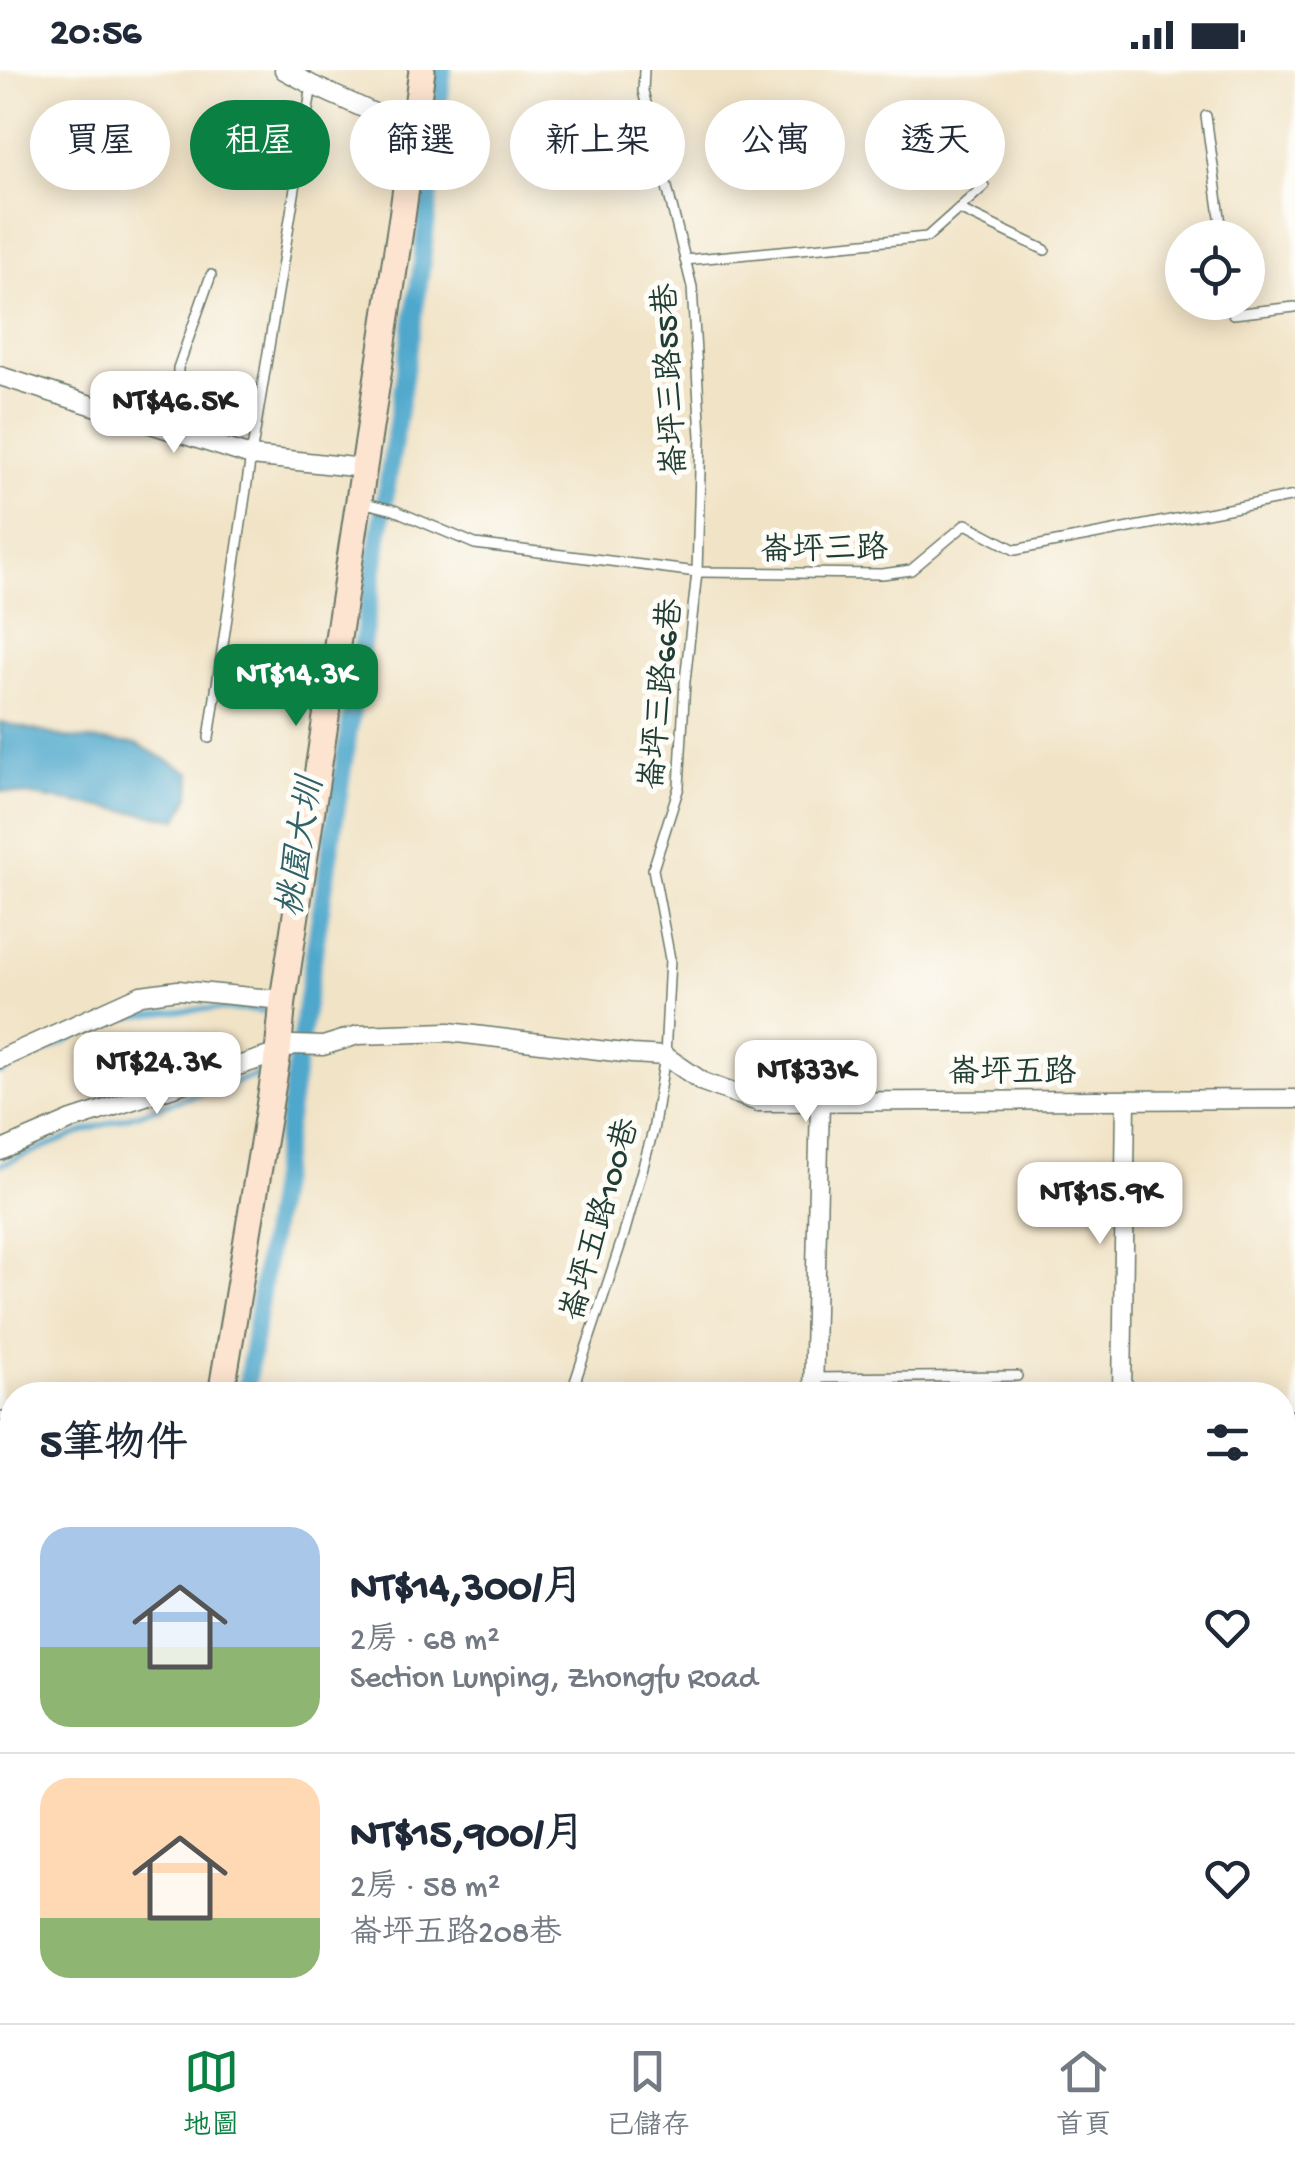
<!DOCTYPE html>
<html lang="zh-TW">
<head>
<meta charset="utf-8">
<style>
	:root { --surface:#fff; --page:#f6f6f7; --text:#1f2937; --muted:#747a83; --line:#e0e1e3; --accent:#0b8043 }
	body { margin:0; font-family:"Gochi Hand","LXGW WenKai TC",sans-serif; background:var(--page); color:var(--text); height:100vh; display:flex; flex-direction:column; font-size:38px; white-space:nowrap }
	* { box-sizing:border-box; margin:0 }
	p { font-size:32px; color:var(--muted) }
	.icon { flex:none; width:55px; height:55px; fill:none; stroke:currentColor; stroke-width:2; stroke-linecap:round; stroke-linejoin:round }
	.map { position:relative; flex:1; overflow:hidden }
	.drawer { position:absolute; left:0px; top:1312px; width:1295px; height:642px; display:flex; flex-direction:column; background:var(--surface); border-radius:40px 40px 0 0; box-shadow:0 5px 25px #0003 }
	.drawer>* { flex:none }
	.hud { position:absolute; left:30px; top:30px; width:1235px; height:90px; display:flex; gap:20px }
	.fabs { position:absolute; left:1165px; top:150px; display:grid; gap:20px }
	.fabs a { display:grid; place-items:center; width:100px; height:100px; border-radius:50%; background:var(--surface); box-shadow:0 5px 25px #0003; font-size:50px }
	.price { position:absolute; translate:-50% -85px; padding:0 22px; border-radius:20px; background:#fff; color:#222; font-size:32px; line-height:65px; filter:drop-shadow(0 2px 5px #0008) }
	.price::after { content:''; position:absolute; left:50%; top:60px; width:30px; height:22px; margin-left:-15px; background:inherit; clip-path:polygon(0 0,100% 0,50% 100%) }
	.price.selected { background:var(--accent); color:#fff }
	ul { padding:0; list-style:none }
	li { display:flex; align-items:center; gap:30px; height:250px; padding:0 40px }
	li+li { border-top:2px solid var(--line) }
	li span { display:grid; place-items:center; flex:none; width:280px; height:200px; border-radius:30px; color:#555 }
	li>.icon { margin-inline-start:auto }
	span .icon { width:120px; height:120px; fill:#fffc; stroke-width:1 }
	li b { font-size:42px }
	h2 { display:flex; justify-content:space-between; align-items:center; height:120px; padding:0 40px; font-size:42px }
	.tag { padding:0 35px; border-radius:45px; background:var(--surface); box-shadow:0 5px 25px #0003; font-size:35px; line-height:90px }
	.tag.selected { background:var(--accent); color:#fff }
	.status { display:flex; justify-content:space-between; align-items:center; height:70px; padding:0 50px; background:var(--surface); direction:ltr }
	.status svg { height:28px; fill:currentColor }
	.tabs { display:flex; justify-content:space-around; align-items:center; height:140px; border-top:2px solid var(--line); background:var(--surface); font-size:28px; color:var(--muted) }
	.tabs a { display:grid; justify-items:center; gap:5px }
	.tabs .selected { color:var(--accent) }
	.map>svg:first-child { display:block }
	.water { fill:#4fa8cc; stroke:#377280; stroke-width:2.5 }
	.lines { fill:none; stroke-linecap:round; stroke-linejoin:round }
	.stream { stroke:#4fa8cc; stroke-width:5 }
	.canal { stroke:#4fa8cc; stroke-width:18 }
	.lane-casing { stroke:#687767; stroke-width:12 }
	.street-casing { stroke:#687767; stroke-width:21 }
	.secondary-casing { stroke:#687767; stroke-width:29 }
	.lane { stroke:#fff; stroke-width:9 }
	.street { stroke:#fff; stroke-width:18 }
	.secondary { stroke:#fde4d0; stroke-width:25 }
	.labels { text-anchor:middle; stroke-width:10; stroke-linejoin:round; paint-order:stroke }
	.street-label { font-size:32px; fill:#1f3d34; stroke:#fdfcf7 }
	.water-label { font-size:35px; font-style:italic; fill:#306269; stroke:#fdfcf7 }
</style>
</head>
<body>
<div class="status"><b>20:56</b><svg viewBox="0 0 49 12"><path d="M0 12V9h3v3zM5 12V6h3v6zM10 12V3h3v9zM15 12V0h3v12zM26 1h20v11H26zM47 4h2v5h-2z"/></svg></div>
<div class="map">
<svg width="1295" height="1953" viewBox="0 0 1295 1953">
	<rect width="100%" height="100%" fill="#fdfcf7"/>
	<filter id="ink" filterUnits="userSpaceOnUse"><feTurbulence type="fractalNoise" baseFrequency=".01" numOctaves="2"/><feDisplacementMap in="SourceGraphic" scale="20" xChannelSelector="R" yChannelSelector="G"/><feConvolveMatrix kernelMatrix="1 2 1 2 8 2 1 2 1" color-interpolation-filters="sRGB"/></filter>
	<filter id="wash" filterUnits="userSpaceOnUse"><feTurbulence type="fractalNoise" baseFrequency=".0048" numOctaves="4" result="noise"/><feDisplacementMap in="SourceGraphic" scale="40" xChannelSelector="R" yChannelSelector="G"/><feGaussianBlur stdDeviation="2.25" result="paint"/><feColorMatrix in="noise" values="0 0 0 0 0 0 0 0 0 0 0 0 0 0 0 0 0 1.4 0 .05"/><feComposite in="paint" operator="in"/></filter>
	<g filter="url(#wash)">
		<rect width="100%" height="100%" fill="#f1e3c6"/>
		<g class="water">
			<polygon points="0,652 68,668 137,674 191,703 190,726 178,749 0,721"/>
			<polygon points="1295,1392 1295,1681 1282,1680 1282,1394"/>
			<polygon points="769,1943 868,1943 869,1953 771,1953"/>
		</g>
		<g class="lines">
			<g class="stream">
				<polyline points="297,944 305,945"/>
				<polyline points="289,996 297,993"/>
				<polyline points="0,1003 114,949 201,939 264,941"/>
				<polyline points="0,1095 85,1061 260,1004"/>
			</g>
			<g class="canal">
				<polyline points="245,1325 422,193 443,0"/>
				<polyline points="151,1953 152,1942"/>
			</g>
		</g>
	</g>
	<g filter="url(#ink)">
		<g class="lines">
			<g class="lane-casing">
				<g id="lane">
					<polyline points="1206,46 1223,168"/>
					<polyline points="959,139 1045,180"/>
					<polyline points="685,190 927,167 984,116"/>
					<polyline points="1232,232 1233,244 1295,237"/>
					<polyline points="176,362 178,298 211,205"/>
					<polyline points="361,432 394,440 475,474 697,502 882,504 911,500 966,454 1015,480 1295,426"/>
					<polyline points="209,668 251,386 312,15"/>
					<polyline points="813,1308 1017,1306"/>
					<polyline points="573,1325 573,1318 624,1164 653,1061 665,986 670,889 653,799 679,717 685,611 697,502 701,366 692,217 643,21 644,0"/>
					<polyline points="0,1346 12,1347"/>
					<polyline points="0,1744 12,1743"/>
				</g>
			</g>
			<g class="street-casing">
				<g id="street">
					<polyline points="284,0 312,15 414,61"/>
					<polyline points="0,306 251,386 363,398"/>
					<polyline points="0,989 141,925 178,920 283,930"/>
					<polyline points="0,1081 72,1050 278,983 293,975 323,976 358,965 449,962 632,984 665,986 703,1012 758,1032 1295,1029"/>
					<polyline points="813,1325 820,1031"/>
					<polyline points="1122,1325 1126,1030"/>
					<polyline points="1282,1353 1295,1349"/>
					<polyline points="1282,1377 1295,1373"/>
				</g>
			</g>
			<g class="secondary-casing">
				<g id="secondary">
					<polyline points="221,1325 278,983 283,930 402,147 422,0"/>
					<polyline points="126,1953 127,1942"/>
				</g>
			</g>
			<use href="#lane" class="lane"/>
			<use href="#street" class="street"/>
			<use href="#secondary" class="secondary"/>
		</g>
	</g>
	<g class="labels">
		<g class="street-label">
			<text transform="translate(668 310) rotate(-93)" y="11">崙坪三路55巷</text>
			<text transform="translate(824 477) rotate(-1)" y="11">崙坪三路</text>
			<text transform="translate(659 624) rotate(-84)" y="11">崙坪三路66巷</text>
			<text x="1012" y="1011">崙坪五路</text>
			<text transform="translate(598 1149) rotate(-74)" y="11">崙坪五路100巷</text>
		</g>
		<g class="water-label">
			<text transform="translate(298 777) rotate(-81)" y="12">桃園大圳</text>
		</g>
	</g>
</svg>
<div class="fabs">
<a><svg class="icon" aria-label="locate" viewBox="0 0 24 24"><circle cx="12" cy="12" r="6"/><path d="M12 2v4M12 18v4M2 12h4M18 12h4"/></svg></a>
</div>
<b class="price" style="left:174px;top:386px">NT$46.5K</b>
<b class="price selected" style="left:296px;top:659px">NT$14.3K</b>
<b class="price" style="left:157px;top:1047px">NT$24.3K</b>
<b class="price" style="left:806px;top:1055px">NT$33K</b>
<b class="price" style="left:1100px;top:1177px">NT$15.9K</b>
<div class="hud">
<a class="tag">買屋</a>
<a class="tag selected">租屋</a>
<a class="tag">篩選</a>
<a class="tag">新上架</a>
<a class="tag">公寓</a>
<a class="tag">透天</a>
</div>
<section class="drawer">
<h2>5筆物件<svg class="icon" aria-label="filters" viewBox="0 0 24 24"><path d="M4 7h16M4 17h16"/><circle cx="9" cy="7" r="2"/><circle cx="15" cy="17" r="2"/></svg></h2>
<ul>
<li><span style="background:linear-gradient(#a9c7e8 60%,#8fb573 0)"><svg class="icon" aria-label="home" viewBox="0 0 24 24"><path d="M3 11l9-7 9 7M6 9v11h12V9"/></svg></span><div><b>NT$14,300/月</b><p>2房 · 68 m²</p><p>Section Lunping, Zhongfu Road</p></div><svg class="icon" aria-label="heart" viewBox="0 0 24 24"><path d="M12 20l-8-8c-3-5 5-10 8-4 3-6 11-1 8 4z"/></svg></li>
<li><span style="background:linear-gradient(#ffd9b3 70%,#8fb573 0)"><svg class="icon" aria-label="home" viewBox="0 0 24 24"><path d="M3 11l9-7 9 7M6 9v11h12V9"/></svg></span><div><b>NT$15,900/月</b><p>2房 · 58 m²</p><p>崙坪五路208巷</p></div><svg class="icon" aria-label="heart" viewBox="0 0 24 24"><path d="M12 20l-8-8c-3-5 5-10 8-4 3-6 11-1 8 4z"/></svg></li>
</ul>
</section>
</div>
<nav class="tabs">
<a class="selected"><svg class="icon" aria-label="map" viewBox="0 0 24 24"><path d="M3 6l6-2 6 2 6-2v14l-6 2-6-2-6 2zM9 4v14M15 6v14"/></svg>地圖</a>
<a><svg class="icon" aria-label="saved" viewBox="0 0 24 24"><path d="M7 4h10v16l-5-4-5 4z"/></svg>已儲存</a>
<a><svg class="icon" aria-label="home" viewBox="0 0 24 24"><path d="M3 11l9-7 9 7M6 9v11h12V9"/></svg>首頁</a>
</nav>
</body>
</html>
